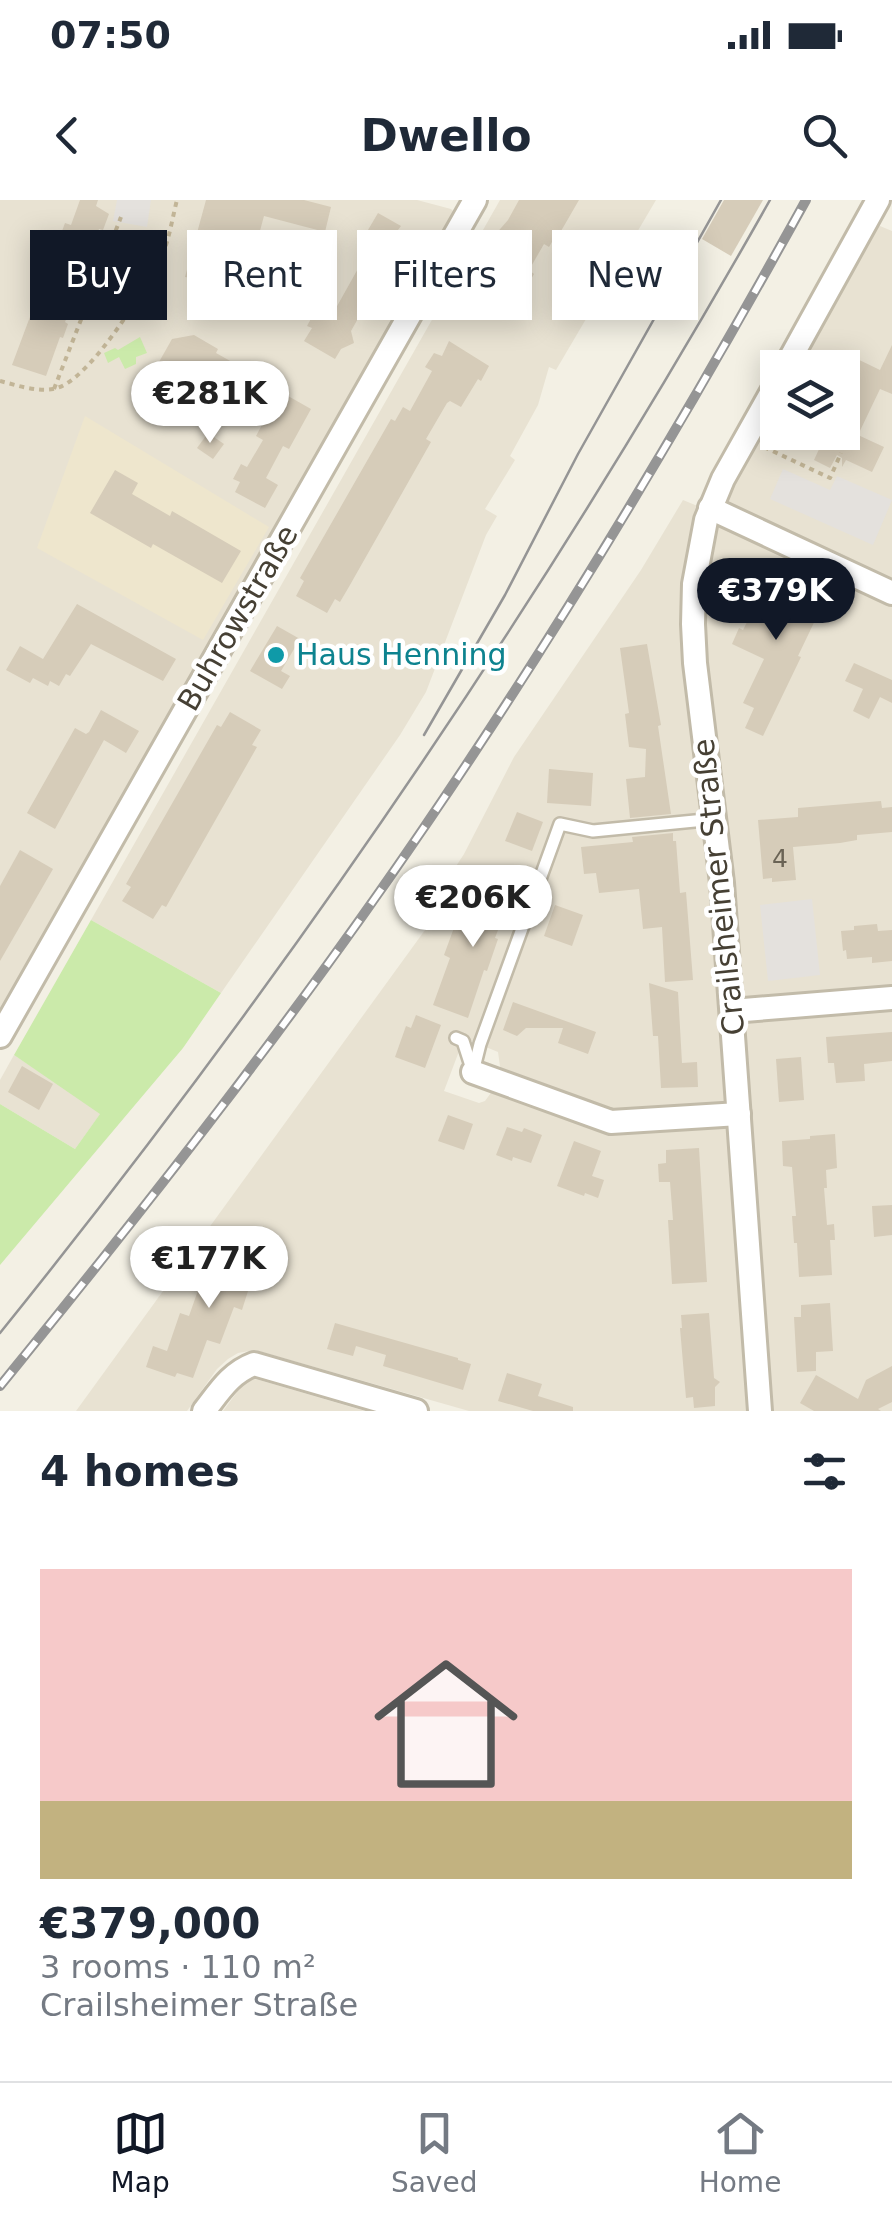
<!DOCTYPE html>
<html lang="en">
<head>
<meta charset="utf-8">
<style>
	:root { --surface:#fff; --page:#f6f6f7; --text:#1f2937; --muted:#747a83; --line:#e0e1e3; --accent:#111827 }
	body { margin:0; font-family:"DejaVu Sans",sans-serif; background:var(--page); color:var(--text); height:100vh; display:flex; flex-direction:column; font-size:38px; white-space:nowrap }
	* { box-sizing:border-box; margin:0 }
	p { font-size:32px; color:var(--muted) }
	.icon { flex:none; width:55px; height:55px; fill:none; stroke:currentColor; stroke-width:2; stroke-linecap:round; stroke-linejoin:round }
	.map { position:relative; height:1211px; overflow:hidden }
	.details { display:flex; flex-direction:column; background:var(--surface); flex:1 }
	.details>* { flex:none }
	.hud { position:absolute; left:30px; top:30px; width:832px; height:90px; display:flex; gap:20px }
	.tools { position:absolute; left:760px; top:150px; display:grid; gap:20px }
	.tools a { display:grid; place-items:center; width:100px; height:100px; border-radius:0px; background:var(--surface); box-shadow:0 5px 25px #0003; font-size:50px }
	.price { position:absolute; translate:-50% -85px; padding:0 22px; border-radius:35px; background:#fff; color:#222; font-size:32px; line-height:65px; filter:drop-shadow(0 2px 5px #0008) }
	.price::after { content:''; position:absolute; left:50%; top:60px; width:30px; height:22px; margin-left:-15px; background:inherit; clip-path:polygon(0 0,100% 0,50% 100%) }
	.price.on { background:var(--accent); color:#fff }
	ul { padding:0; list-style:none }
	li { display:grid; align-content:center; gap:20px; height:530px; padding:0 40px }
	li+li { border-top:2px solid var(--line) }
	li span { display:grid; place-items:center; height:310px; border-radius:0px; color:#555 }
	li>.icon { margin-inline-start:auto }
	span .icon { width:180px; height:180px; fill:#fffc; stroke-width:1 }
	li b { font-size:42px }
	h2 { display:flex; justify-content:space-between; align-items:center; height:120px; padding:0 40px; font-size:42px }
	.pill { padding:0 35px; border-radius:0px; background:var(--surface); box-shadow:0 5px 25px #0003; font-size:35px; line-height:90px }
	.pill.on { background:var(--accent); color:#fff }
	.status { display:flex; justify-content:space-between; align-items:center; height:70px; padding:0 50px; background:var(--surface); direction:ltr }
	.status svg { height:28px; fill:currentColor }
	header { display:flex; justify-content:space-between; align-items:center; height:130px; padding:0 40px; background:var(--surface); font-size:45px; font-weight:600 }
	.dock { display:flex; justify-content:space-around; align-items:center; height:140px; border-top:2px solid var(--line); background:var(--surface); font-size:28px; color:var(--muted) }
	.dock a { display:grid; justify-items:center; gap:5px }
	.dock .on { color:var(--accent) }
	.map>svg:first-child { display:block }
	.residential { fill:#e8e2d2 }
	.education { fill:#eee6cd }
	.green { fill:#cbeaaa }
	.parking { fill:#e4e1dd }
	.building { fill:#d6ccb9 }
	.lines { fill:none; stroke-linecap:round; stroke-linejoin:round }
	.service-casing { stroke:#c2bba9; stroke-width:16 }
	.minor-casing { stroke:#c2bba9; stroke-width:28 }
	.path { stroke:#c2b597; stroke-width:4; stroke-dasharray:5 5; stroke-linecap:butt }
	.service { stroke:#fff; stroke-width:11 }
	.minor { stroke:#fff; stroke-width:22 }
	.tram { stroke:#959595; stroke-width:2.5 }
	.rail-casing { stroke:#959595; stroke-width:10 }
	.rail { stroke:#fff; stroke-width:6; stroke-dasharray:19; stroke-linecap:butt }
	.culture-dot { fill:#0f9aa8; stroke:#fff; stroke-width:4 }
	.labels { text-anchor:middle; stroke-width:9; stroke-linejoin:round; paint-order:stroke }
	.number-label { font-size:25px; fill:#6a6355 }
	.street-label { font-size:30px; fill:#464034; stroke:#fff }
	.culture-label { font-size:30px; fill:#0d838f; stroke:#fff; text-anchor:start }
</style>
</head>
<body>
<div class="status"><b>07:50</b><svg viewBox="0 0 49 12"><path d="M0 12V9h3v3zM5 12V6h3v6zM10 12V3h3v9zM15 12V0h3v12zM26 1h20v11H26zM47 4h2v5h-2z"/></svg></div>
<header><svg class="icon" aria-label="back" viewBox="0 0 24 24"><path d="M15 5l-7 7 7 7"/></svg>Dwello<svg class="icon" aria-label="search" viewBox="0 0 24 24"><circle cx="10" cy="10" r="6"/><path d="M15 15l6 6"/></svg></header>
<div class="map">
<svg width="892" height="1211" viewBox="0 0 892 1211">
	<rect width="100%" height="100%" fill="#f3f0e4"/>
	<g class="residential">
		<polygon points="0,0 417,0 451,9 455,13 0,820"/>
		<polygon points="500,0 656,0 556,170 549,167 538,205 510,256 515,260 485,309 497,316 486,335 426,492 400,535 221,793 91,720"/>
		<polygon points="880,26 892,31 892,383 725,304 724,301 731,285 777,202 778,232 842,232 842,168 797,167 875,28"/>
		<polygon points="683,300 700,307 688,349 682,389 681,419 683,449 711,678 728,902 725,905 611,914 501,873 498,852 464,838 444,891 479,903 485,901 493,890 610,931 726,924 729,927 750,1211 469,1211 255,1150 238,1153 228,1159 217,1169 187,1211 76,1211 433,719 424,715 464,654 514,557 641,370"/>
		<polygon points="719,322 892,403 892,786 746,798 741,796 730,665 703,449 703,390 715,325"/>
		<polygon points="892,810 892,1211 770,1211 744,825 750,822"/>
		<polygon points="14,855 101,913 75,949 0,904 0,880"/>
		<polygon points="254,1179 259,1180 365,1211 223,1211 243,1184"/>
	</g>
	<polygon class="education" points="85,216 269,327 203,440 37,348"/>
	<g class="green">
		<polygon points="140,137 147,153 136,157 136,164 125,169 119,157 108,163 104,153 115,148 118,150"/>
		<polygon points="91,720 221,793 183,848 0,1065 0,904 75,949 100,914 14,855"/>
	</g>
	<g class="parking">
		<polygon points="117,0 151,0 147,27 113,21"/>
		<polygon points="783,269 830,290 837,276 892,300 873,345 770,299"/>
		<polygon points="812,699 820,775 768,781 760,705"/>
	</g>
	<g class="building">
		<polygon points="80,0 98,0 96,6 109,14 103,30 99,29 85,68 88,69 83,84 80,83 65,122 68,124 63,138 60,137 46,176 12,165 65,23 71,25"/>
		<polygon points="206,0 304,0 331,7 325,32 264,16 245,86 185,77"/>
		<polygon points="519,0 579,0 557,38 555,37 549,47 544,44 529,70 534,74 517,104 514,102 507,116 466,93 489,52 494,36 508,20"/>
		<polygon points="724,0 763,0 731,56 702,39"/>
		<polygon points="378,13 401,26 398,30 407,36 403,43 412,49 396,77 392,74 388,81 381,78 351,131 354,143 341,149 335,159 304,141 312,128 307,126 320,102 329,107 331,105 336,108 374,40 371,38 374,34 368,30"/>
		<polygon points="194,135 218,149 216,153 241,167 237,174 278,198 281,192 311,209 289,249 283,246 266,278 278,285 265,308 235,292 240,282 233,279 241,264 247,267 263,240 256,236 264,221 188,180 159,162 172,139"/>
		<polygon points="449,141 489,166 481,181 478,179 461,207 450,201 447,203 426,239 431,242 350,385 340,402 335,399 327,413 296,396 304,381 300,378 391,219 395,221 403,207 410,211 432,171 425,167 434,153 442,156"/>
		<polygon points="892,145 892,194 880,189 858,235 884,247 872,272 846,260 842,267 842,258 837,255 830,268 814,260 827,232 842,232 842,201 855,175 843,169 849,155 880,170"/>
		<polygon points="208,233 224,244 213,259 197,248"/>
		<polygon points="115,270 138,283 132,294 170,316 172,311 241,351 222,383 153,344 151,348 90,313"/>
		<polygon points="770,373 822,397 817,409 820,410 798,456 801,457 763,536 745,528 754,508 743,503 764,459 732,444 739,428 743,430 757,402 754,400"/>
		<polygon points="77,404 176,459 163,481 91,444 70,476 66,474 59,486 50,481 48,486 33,478 30,483 6,470 20,446 43,459"/>
		<polygon points="277,426 300,439 281,471 290,476 282,489 250,471"/>
		<polygon points="647,444 661,525 658,526 671,614 630,618 626,579 645,577 646,549 629,547 625,514 629,513 620,448"/>
		<polygon points="854,463 892,480 892,503 880,497 869,519 853,511 863,489 845,481"/>
		<polygon points="101,510 139,531 126,553 104,540 55,629 27,613 75,528 86,534 89,532"/>
		<polygon points="230,512 261,530 252,545 257,547 166,707 162,705 153,719 122,701 131,687 126,684 217,525 221,527"/>
		<polygon points="549,569 593,573 591,606 547,603"/>
		<polygon points="881,601 882,608 892,607 892,632 857,635 857,640 840,643 793,647 796,680 772,682 772,678 763,679 758,620 798,617 798,608"/>
		<polygon points="517,612 543,622 532,651 505,641"/>
		<polygon points="673,633 673,641 676,641 680,693 686,692 693,780 665,782 662,727 643,729 639,689 599,693 596,673 584,674 581,647 633,642 632,637"/>
		<polygon points="20,650 53,669 0,761 0,686"/>
		<polygon points="486,677 514,687 495,738 498,739 487,771 484,770 468,818 433,805 450,758 444,755 455,725 467,729"/>
		<polygon points="555,705 583,715 572,746 544,736"/>
		<polygon points="877,724 878,731 892,730 892,761 872,763 872,757 847,759 846,750 843,751 841,731 854,730 854,726"/>
		<polygon points="649,783 678,792 682,863 697,862 698,887 661,888 658,836 653,836"/>
		<polygon points="513,802 596,832 588,854 558,843 563,828 526,828 517,836 503,830"/>
		<polygon points="416,815 441,825 425,868 395,857 406,826 411,828"/>
		<polygon points="892,832 892,861 864,864 865,881 836,883 834,863 828,863 826,837"/>
		<polygon points="801,857 804,900 779,902 776,859"/>
		<polygon points="22,866 53,884 39,910 8,892"/>
		<polygon points="448,915 473,924 464,950 438,941"/>
		<polygon points="507,927 522,932 524,928 542,935 531,963 513,957 512,961 496,955"/>
		<polygon points="835,934 837,968 826,970 827,988 824,988 827,1025 834,1024 835,1040 830,1040 832,1075 799,1077 797,1043 794,1043 792,1016 796,1016 792,967 783,966 782,941 810,939 810,936"/>
		<polygon points="574,941 601,951 592,976 604,980 598,998 585,993 584,996 557,986"/>
		<polygon points="699,948 707,1082 672,1084 668,1020 673,1020 670,982 659,982 658,964 666,963 666,950"/>
		<polygon points="892,1005 892,1035 874,1037 872,1006"/>
		<polygon points="225,1037 261,1050 242,1110 234,1107 220,1144 207,1140 193,1178 177,1173 175,1177 146,1167 153,1146 167,1151 180,1113 189,1116 202,1079 210,1081"/>
		<polygon points="830,1103 833,1151 816,1152 816,1171 797,1172 794,1117 801,1117 801,1105"/>
		<polygon points="709,1113 714,1178 720,1182 715,1187 715,1206 694,1208 693,1197 686,1198 680,1128 682,1128 681,1115"/>
		<polygon points="335,1123 458,1158 458,1160 471,1164 463,1190 383,1166 386,1155 356,1146 353,1156 327,1149"/>
		<polygon points="892,1166 892,1202 878,1209 881,1211 814,1211 800,1203 816,1175 858,1199 866,1180"/>
		<polygon points="507,1173 542,1184 538,1196 573,1207 573,1211 533,1211 498,1201"/>
	</g>
	<g class="lines">
		<g class="service-casing">
			<g id="service">
				<polyline points="456,838 463,841 473,872"/>
				<polyline points="473,872 480,844 560,624 593,631 715,619"/>
			</g>
		</g>
		<g class="minor-casing">
			<g id="minor">
				<polyline points="785,168 878,0"/>
				<polyline points="710,308 892,393"/>
				<polyline points="732,811 892,798"/>
				<polyline points="0,836 475,0"/>
				<polyline points="473,872 611,922 739,914"/>
				<path d="M204,1211C219,1192 230,1173 254,1164L416,1211"/>
				<polyline points="760,1211 722,683 695,463 693,424 694,384 706,320 723,279 778,181"/>
			</g>
		</g>
		<g class="path">
			<path d="M0,181C16,185 36,192 53,189C88,184 144,90 160,60C169,42 172,19 177,0"/>
			<polyline points="54,189 121,17"/>
			<polyline points="764,247 830,278 841,253"/>
			<polyline points="716,405 748,420"/>
		</g>
		<use href="#service" class="service"/>
		<use href="#minor" class="minor"/>
		<g class="tram">
			<polyline points="424,535 505,395 578,254 721,0"/>
			<path d="M0,1133C287,777 545,399 770,0"/>
		</g>
		<g class="rail-casing">
			<path id="rail" d="M0,1186C148,1004 293,820 425,626C563,424 688,214 806,0"/>
		</g>
		<use href="#rail" class="rail"/>
	</g>
	<circle class="culture-dot" cx="276" cy="455" r="10"/>
	<g class="labels">
		<g class="number-label">
			<text x="780" y="667">4</text>
		</g>
		<g class="street-label">
			<text transform="translate(238 418) rotate(-60)" y="10">Buhrowstraße</text>
			<text transform="translate(719 687) rotate(-96)" y="10">Crailsheimer Straße</text>
		</g>
		<g class="culture-label">
			<text x="296" y="465">Haus Henning</text>
		</g>
	</g>
</svg>
<div class="tools">
<a><svg class="icon" aria-label="layers" viewBox="0 0 24 24"><path d="M12 4l9 5-9 5-9-5zM3 14l9 5 9-5"/></svg></a>
</div>
<b class="price" style="left:210px;top:246px">€281K</b>
<b class="price on" style="left:776px;top:443px">€379K</b>
<b class="price" style="left:473px;top:750px">€206K</b>
<b class="price" style="left:209px;top:1111px">€177K</b>
<div class="hud">
<a class="pill on">Buy</a>
<a class="pill">Rent</a>
<a class="pill">Filters</a>
<a class="pill">New</a>
</div>
</div>
<section class="details">
<h2>4 homes<svg class="icon" aria-label="filters" viewBox="0 0 24 24"><path d="M4 7h16M4 17h16"/><circle cx="9" cy="7" r="2"/><circle cx="15" cy="17" r="2"/></svg></h2>
<ul>
<li><span style="background:linear-gradient(#f6c9c9 75%,#c2b280 0)"><svg class="icon" aria-label="home" viewBox="0 0 24 24"><path d="M3 11l9-7 9 7M6 9v11h12V9"/></svg></span><div><b>€379,000</b><p>3 rooms · 110 m²</p><p>Crailsheimer Straße</p></div></li>
</ul>
</section>
<nav class="dock">
<a class="on"><svg class="icon" aria-label="map" viewBox="0 0 24 24"><path d="M3 6l6-2 6 2 6-2v14l-6 2-6-2-6 2zM9 4v14M15 6v14"/></svg>Map</a>
<a><svg class="icon" aria-label="saved" viewBox="0 0 24 24"><path d="M7 4h10v16l-5-4-5 4z"/></svg>Saved</a>
<a><svg class="icon" aria-label="home" viewBox="0 0 24 24"><path d="M3 11l9-7 9 7M6 9v11h12V9"/></svg>Home</a>
</nav>
</body>
</html>
